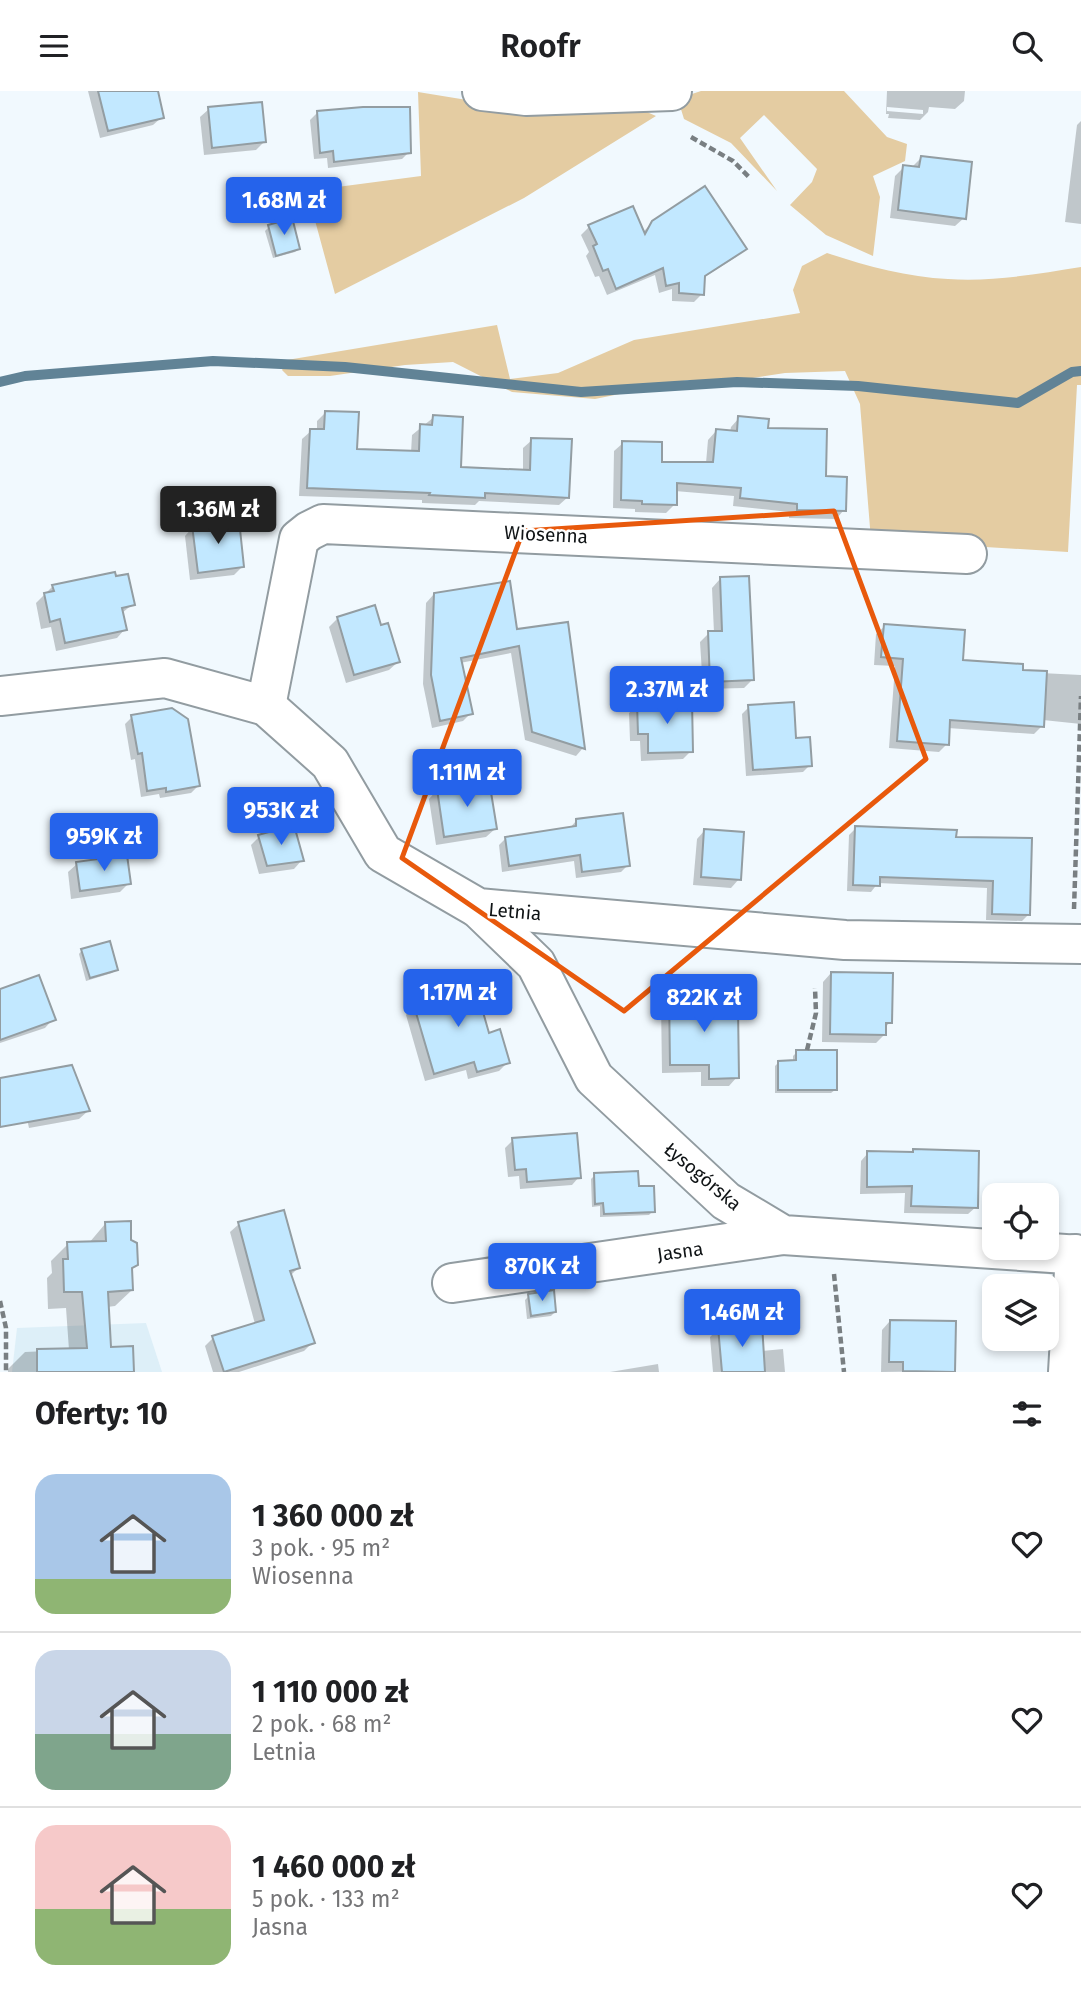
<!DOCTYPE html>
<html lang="pl">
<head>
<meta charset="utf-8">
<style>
	:root { --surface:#fff; --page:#f6f6f6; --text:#202124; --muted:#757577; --line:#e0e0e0; --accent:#2563eb }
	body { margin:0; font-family:"Fira Sans",sans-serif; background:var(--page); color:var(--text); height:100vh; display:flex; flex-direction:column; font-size:26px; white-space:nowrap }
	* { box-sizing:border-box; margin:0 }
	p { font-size:23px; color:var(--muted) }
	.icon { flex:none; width:38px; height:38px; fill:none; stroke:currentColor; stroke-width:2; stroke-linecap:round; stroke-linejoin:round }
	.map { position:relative; height:1281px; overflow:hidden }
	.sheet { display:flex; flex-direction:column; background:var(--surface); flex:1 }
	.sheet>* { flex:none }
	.fabs { position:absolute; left:982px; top:1092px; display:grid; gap:14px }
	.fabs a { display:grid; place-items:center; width:77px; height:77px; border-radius:14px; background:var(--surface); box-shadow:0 4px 10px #0003; font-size:35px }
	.price { position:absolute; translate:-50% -60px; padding:0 16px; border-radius:7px; background:var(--accent); color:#fff; font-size:23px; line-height:46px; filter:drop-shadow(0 2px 4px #0008) }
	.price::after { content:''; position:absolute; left:50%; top:42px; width:21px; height:16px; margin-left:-10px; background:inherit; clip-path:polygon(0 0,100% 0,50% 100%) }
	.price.current { background:#222; color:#fff }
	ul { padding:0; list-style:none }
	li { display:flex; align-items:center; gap:21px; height:175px; padding:0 35px }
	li+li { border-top:2px solid var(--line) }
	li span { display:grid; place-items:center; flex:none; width:196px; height:140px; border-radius:21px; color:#555 }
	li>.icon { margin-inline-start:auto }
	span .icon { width:84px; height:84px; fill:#fffc; stroke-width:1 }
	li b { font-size:30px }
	h2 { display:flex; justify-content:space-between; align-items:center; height:84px; padding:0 35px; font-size:30px }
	header { display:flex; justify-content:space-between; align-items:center; height:91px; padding:0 35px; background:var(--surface); font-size:32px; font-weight:600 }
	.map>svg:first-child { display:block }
	.built { fill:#ddeff8 }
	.green { fill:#e4cca2 }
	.shadow { fill:#0003; fill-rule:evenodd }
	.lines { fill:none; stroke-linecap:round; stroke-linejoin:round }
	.stream { stroke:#618396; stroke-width:10 }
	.building { fill:#c2e8ff; stroke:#939da2; stroke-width:2 }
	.minor-casing { stroke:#929ca1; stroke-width:42 }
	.path { stroke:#797f82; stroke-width:4.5; stroke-dasharray:7 3.5; stroke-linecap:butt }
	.minor { stroke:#fff; stroke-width:38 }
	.marked { fill:none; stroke:#e8590c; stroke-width:5; stroke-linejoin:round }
	.labels { text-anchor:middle; stroke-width:5; stroke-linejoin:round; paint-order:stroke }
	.street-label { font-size:19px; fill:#0f1315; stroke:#fff }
</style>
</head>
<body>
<header><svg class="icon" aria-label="menu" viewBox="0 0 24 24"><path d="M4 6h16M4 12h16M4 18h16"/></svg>Roofr<svg class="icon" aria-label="search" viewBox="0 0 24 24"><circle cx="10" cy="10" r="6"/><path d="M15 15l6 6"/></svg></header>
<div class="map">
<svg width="1081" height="1281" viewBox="0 0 1081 1281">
	<rect width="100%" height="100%" fill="#f1f9fe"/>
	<polygon class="built" points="146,1232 162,1281 12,1281 17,1237"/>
	<g class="green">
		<polygon points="701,0 844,0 887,46 907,53 905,70 873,85 880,106 873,165 826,144 790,114 812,91 817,78 764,24 740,47 777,100 731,52 684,28 680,15 686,5"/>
		<polygon points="418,1 467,9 624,11 656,25 524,107 335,203 307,100 421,85"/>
		<path d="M827,162C866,175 907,186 948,188C993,191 1037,183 1081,176V294H1077L1068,461L871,449L860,313L845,280L785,282L739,289H688L595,308L512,301L453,271L405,274L330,285H288L282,279L287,269L497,234L510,288L558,282L634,249L800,222L793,199L802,175Z"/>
	</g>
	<g class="shadow">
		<polygon points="88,0 156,0 162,26 153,34 100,47"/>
		<path d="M887,0H965L964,10L955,18L929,16L928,21L920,29L888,27L889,23H886ZM887,16L923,19V23L887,20Z"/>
		<polygon points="209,18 264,51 256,59 204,64 200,26"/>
		<polygon points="317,22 409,61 402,68 328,77 327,67 314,68 310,29"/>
		<polygon points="1081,30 1081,133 1065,131 1077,34"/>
		<polygon points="921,67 964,127 955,135 890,127 895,85 904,76 913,75"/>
		<polygon points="653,131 744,158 736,166 703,187 702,203 694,211 672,210 672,198 659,202 655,184 607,204 599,185 595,186 586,165 589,161 581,144 589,136 643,141"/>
		<polygon points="269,136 298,158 295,161 273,167 265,140"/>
		<polygon points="326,321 356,359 411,362 412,344 434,326 459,378 523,380 523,357 532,349 568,406 559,414 479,410 475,414 422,412 422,409 299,405 302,348 311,340 317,340 317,330"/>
		<polygon points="739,327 766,339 824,386 844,419 836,428 789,427 789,421 733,415 734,405 675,400 675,413 666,422 635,421 635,418 613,417 614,360 623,352 660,372 706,372 708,349 716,340 730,341 731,336"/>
		<polygon points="193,436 242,476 234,484 190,489 185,445"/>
		<polygon points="720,488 753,588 744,597 703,598 700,551 709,542 714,542 712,497"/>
		<polygon points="53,495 133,513 122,522 125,538 117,547 56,560 51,536 41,538 36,512"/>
		<polygon points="434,503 515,540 583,657 576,665 525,649 511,562 460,572 471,622 463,630 432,637 423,593 426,512"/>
		<polygon points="338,527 380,536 398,571 389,579 346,592 329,536"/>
		<polygon points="885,535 962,570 1021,581 1081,584 1081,633 1043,629 1042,635 1034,643 948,637 947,653 939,661 889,657 895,575 874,574 876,543"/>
		<polygon points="638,614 691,660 683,668 641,670 640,650 630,650 629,622"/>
		<polygon points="749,616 794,649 810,674 803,681 746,685 742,623"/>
		<polygon points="132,626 198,695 191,702 160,707 159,703 141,706 135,668 131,669 125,633"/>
		<polygon points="437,699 495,738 486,746 436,754 429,708"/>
		<polygon points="576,730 628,774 621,781 576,787 574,770 502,781 499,754 506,747 569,738"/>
		<polygon points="856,737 954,748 1029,823 1022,830 986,829 987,797 878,792 871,801 847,800 849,744"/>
		<polygon points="705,739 739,788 731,797 693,794 697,748"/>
		<polygon points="259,746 302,769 294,778 259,783 251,754"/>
		<polygon points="77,773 129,792 120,801 71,808 68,781"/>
		<polygon points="82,859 116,879 112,882 86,890 79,863"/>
		<polygon points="831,882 890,931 885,937 885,943 876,952 822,951 823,891"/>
		<polygon points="0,900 53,928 45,937 0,952"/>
		<polygon points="670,902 708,919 737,986 729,995 701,995 701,981 662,982 661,911"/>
		<polygon points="421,903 488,944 508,971 499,980 468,988 466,979 425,990 406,924 412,912"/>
		<polygon points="797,961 835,999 831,1002 775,1002 775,975 779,971 793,971 793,965"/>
		<polygon points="23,1010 88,1020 79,1028 29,1037"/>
		<polygon points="513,1049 579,1086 572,1094 520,1098 519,1085 508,1086 505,1057"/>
		<polygon points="914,1060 976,1116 968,1123 904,1122 905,1102 860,1103 861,1070 868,1062 911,1063"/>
		<polygon points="595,1084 637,1097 653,1120 649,1124 600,1126 600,1115 592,1116 591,1088"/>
		<polygon points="105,1133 131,1178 132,1199 115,1215 107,1216 110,1257 132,1281 8,1281 8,1278 25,1261 69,1259 66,1217 48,1218 47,1187 52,1182 51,1170 68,1153 89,1152"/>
		<polygon points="239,1133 298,1177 290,1185 313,1251 304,1260 239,1281 213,1281 205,1255 213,1247 255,1233 230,1141"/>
		<polygon points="529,1205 555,1221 551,1225 527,1228 525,1209"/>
		<polygon points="890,1230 954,1280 881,1281 882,1239"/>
		<polygon points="719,1237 762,1260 783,1258 785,1281 713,1281 710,1246"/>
		<polygon points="658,1273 659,1281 610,1281"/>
	</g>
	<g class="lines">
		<polyline class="stream" points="0,291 25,285 213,270 345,276 581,301 737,291 858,295 1018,312 1072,281 1081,280"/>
	</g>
	<g class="building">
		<polygon points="98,0 158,0 164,27 108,40"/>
		<polygon points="262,11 266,51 212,57 208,16"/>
		<polygon points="363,16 410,16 411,62 334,71 333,60 320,62 317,20"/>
		<polygon points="921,65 972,71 966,128 898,119 903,74 919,76"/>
		<polygon points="705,95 747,158 705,185 704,204 679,202 679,192 666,195 663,177 616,198 608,178 603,180 593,155 597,153 588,134 633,115 645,143 652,130"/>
		<polygon points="282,130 293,130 300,158 276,165 268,134"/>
		<polygon points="325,320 359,321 357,358 419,360 420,333 432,334 433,324 463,326 461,376 530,379 531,347 572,348 569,407 485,402 485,407 429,404 430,402 307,397 310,338 324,338"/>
		<polygon points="738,325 769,328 768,337 827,338 826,385 847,386 846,420 797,419 797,413 740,407 741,397 677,392 677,414 642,413 642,410 621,409 622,350 662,351 662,371 713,371 716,338 737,340"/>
		<polygon points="239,429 244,476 198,482 192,434"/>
		<polygon points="115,481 116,485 128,483 135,514 122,517 127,539 65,552 60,528 50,531 44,502 54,500 52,494"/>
		<polygon points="749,485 754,589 710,591 708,540 722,540 720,486"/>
		<polygon points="510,490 517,538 568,531 585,658 532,641 519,555 461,567 473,623 440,630 431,584 434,502"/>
		<polygon points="375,514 381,534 388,532 400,571 354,584 337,526"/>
		<polygon points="884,533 965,539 963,569 1023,573 1023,579 1047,580 1044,636 950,629 949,654 897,650 903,568 881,566"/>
		<polygon points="692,610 693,661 648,662 648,643 638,643 637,612"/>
		<polygon points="794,611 796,647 810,646 812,675 753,679 748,614"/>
		<polygon points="172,617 188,628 200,695 166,701 166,697 147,700 142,662 138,663 131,624"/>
		<polygon points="489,689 497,738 444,746 437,698"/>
		<polygon points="623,722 630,775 582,781 580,764 509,775 505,746 576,735 576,728"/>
		<polygon points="294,734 304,770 267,775 258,744"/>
		<polygon points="855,735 957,739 956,746 1032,747 1030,824 992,823 993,790 880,786 880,795 853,794"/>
		<polygon points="704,738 744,741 741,789 701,786"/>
		<polygon points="127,764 131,793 80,800 76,771"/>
		<polygon points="110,850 118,879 90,887 81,858"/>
		<polygon points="831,881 893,882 892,932 886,932 886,944 830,943"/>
		<polygon points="39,884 56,929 0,949 0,898"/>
		<polygon points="473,886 489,942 500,938 510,972 477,981 474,971 434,983 414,915 421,901"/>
		<polygon points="669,900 709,900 709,917 738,917 739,987 709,988 709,974 670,974"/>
		<polygon points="796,959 837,959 837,999 778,999 778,970 796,969"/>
		<polygon points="72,974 90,1020 0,1036 0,987"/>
		<polygon points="577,1042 581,1087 527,1091 526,1078 515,1079 512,1047"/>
		<polygon points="913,1058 979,1060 978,1117 911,1115 912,1095 867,1096 867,1060 913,1061"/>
		<polygon points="638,1080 639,1095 654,1095 655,1121 604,1123 603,1112 595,1113 594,1082"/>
		<polygon points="284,1119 300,1177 290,1180 315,1252 224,1281 212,1245 264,1229 238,1131"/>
		<polygon points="131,1130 131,1149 137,1152 138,1174 132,1177 133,1199 108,1201 111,1256 133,1255 134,1281 37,1281 37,1258 87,1257 82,1201 64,1201 63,1168 68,1168 67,1151 106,1150 105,1131"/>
		<polygon points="554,1199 556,1221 531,1225 528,1203"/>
		<polygon points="890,1229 956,1230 955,1281 903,1280 903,1271 889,1271"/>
		<polygon points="762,1233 765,1281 722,1281 718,1236"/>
	</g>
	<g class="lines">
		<g class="minor-casing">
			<g id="minor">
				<polyline points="482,0 526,5 672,0"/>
				<polyline points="0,605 165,587 266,615 330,672 383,762 478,817 845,849 1081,853"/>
				<polyline points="266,615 299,448 309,440 323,433 967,463"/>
				<polyline points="478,817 536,873 594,987 726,1110 783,1144 1081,1164"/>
				<polyline points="452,1192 783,1144"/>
				<polyline points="1068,1281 1075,1163"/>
			</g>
		</g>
		<g class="path">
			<polyline points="691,46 733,70 749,86"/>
			<polyline points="1074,818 1081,605"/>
			<polyline points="807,959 816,922 815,897"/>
			<polyline points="834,1183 844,1281"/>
			<polyline points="0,1210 6,1237 6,1281"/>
		</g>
		<use href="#minor" class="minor"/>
	</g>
	<path class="marked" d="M834,420L926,668L624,920L402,767L523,440Z"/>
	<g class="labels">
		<g class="street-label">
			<text transform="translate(546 443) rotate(3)" y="7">Wiosenna</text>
			<text transform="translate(515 820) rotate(5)" y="7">Letnia</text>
			<text transform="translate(703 1085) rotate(40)" y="7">Łysogórska</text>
			<text transform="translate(680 1160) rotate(-8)" y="7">Jasna</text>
		</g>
	</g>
</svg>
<div class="fabs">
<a><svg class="icon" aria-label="locate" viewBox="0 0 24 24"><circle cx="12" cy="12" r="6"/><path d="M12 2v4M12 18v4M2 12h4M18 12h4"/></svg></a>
<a><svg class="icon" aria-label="layers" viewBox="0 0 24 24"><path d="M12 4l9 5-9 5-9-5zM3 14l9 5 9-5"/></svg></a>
</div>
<b class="price" style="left:284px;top:146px">1.68M zł</b>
<b class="price current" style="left:218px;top:455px">1.36M zł</b>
<b class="price" style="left:667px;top:635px">2.37M zł</b>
<b class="price" style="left:467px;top:718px">1.11M zł</b>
<b class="price" style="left:281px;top:756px">953K zł</b>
<b class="price" style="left:104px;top:782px">959K zł</b>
<b class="price" style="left:458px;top:938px">1.17M zł</b>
<b class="price" style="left:704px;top:943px">822K zł</b>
<b class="price" style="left:542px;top:1212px">870K zł</b>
<b class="price" style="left:742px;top:1258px">1.46M zł</b>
</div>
<section class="sheet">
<h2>Oferty: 10<svg class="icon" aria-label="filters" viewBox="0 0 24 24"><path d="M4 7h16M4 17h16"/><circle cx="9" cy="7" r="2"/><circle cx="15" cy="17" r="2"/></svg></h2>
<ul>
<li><span style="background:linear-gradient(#a9c7e8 75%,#8fb573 0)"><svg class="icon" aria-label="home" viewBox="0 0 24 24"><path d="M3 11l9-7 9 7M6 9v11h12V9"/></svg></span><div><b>1 360 000 zł</b><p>3 pok. · 95 m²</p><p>Wiosenna</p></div><svg class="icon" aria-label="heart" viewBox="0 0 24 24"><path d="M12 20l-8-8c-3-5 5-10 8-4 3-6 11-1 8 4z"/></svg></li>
<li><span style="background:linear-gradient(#c9d6e8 60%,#7fa58c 0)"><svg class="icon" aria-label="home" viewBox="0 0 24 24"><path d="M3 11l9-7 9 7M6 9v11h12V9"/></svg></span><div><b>1 110 000 zł</b><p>2 pok. · 68 m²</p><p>Letnia</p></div><svg class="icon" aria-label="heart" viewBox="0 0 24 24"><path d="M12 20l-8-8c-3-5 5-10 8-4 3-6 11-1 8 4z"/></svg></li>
<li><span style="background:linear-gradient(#f6c9c9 60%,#8fb573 0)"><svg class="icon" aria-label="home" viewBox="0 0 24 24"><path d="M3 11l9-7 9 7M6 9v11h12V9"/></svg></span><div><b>1 460 000 zł</b><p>5 pok. · 133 m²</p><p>Jasna</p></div><svg class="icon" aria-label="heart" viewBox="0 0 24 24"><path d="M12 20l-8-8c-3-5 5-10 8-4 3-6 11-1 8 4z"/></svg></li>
</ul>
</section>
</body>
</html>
